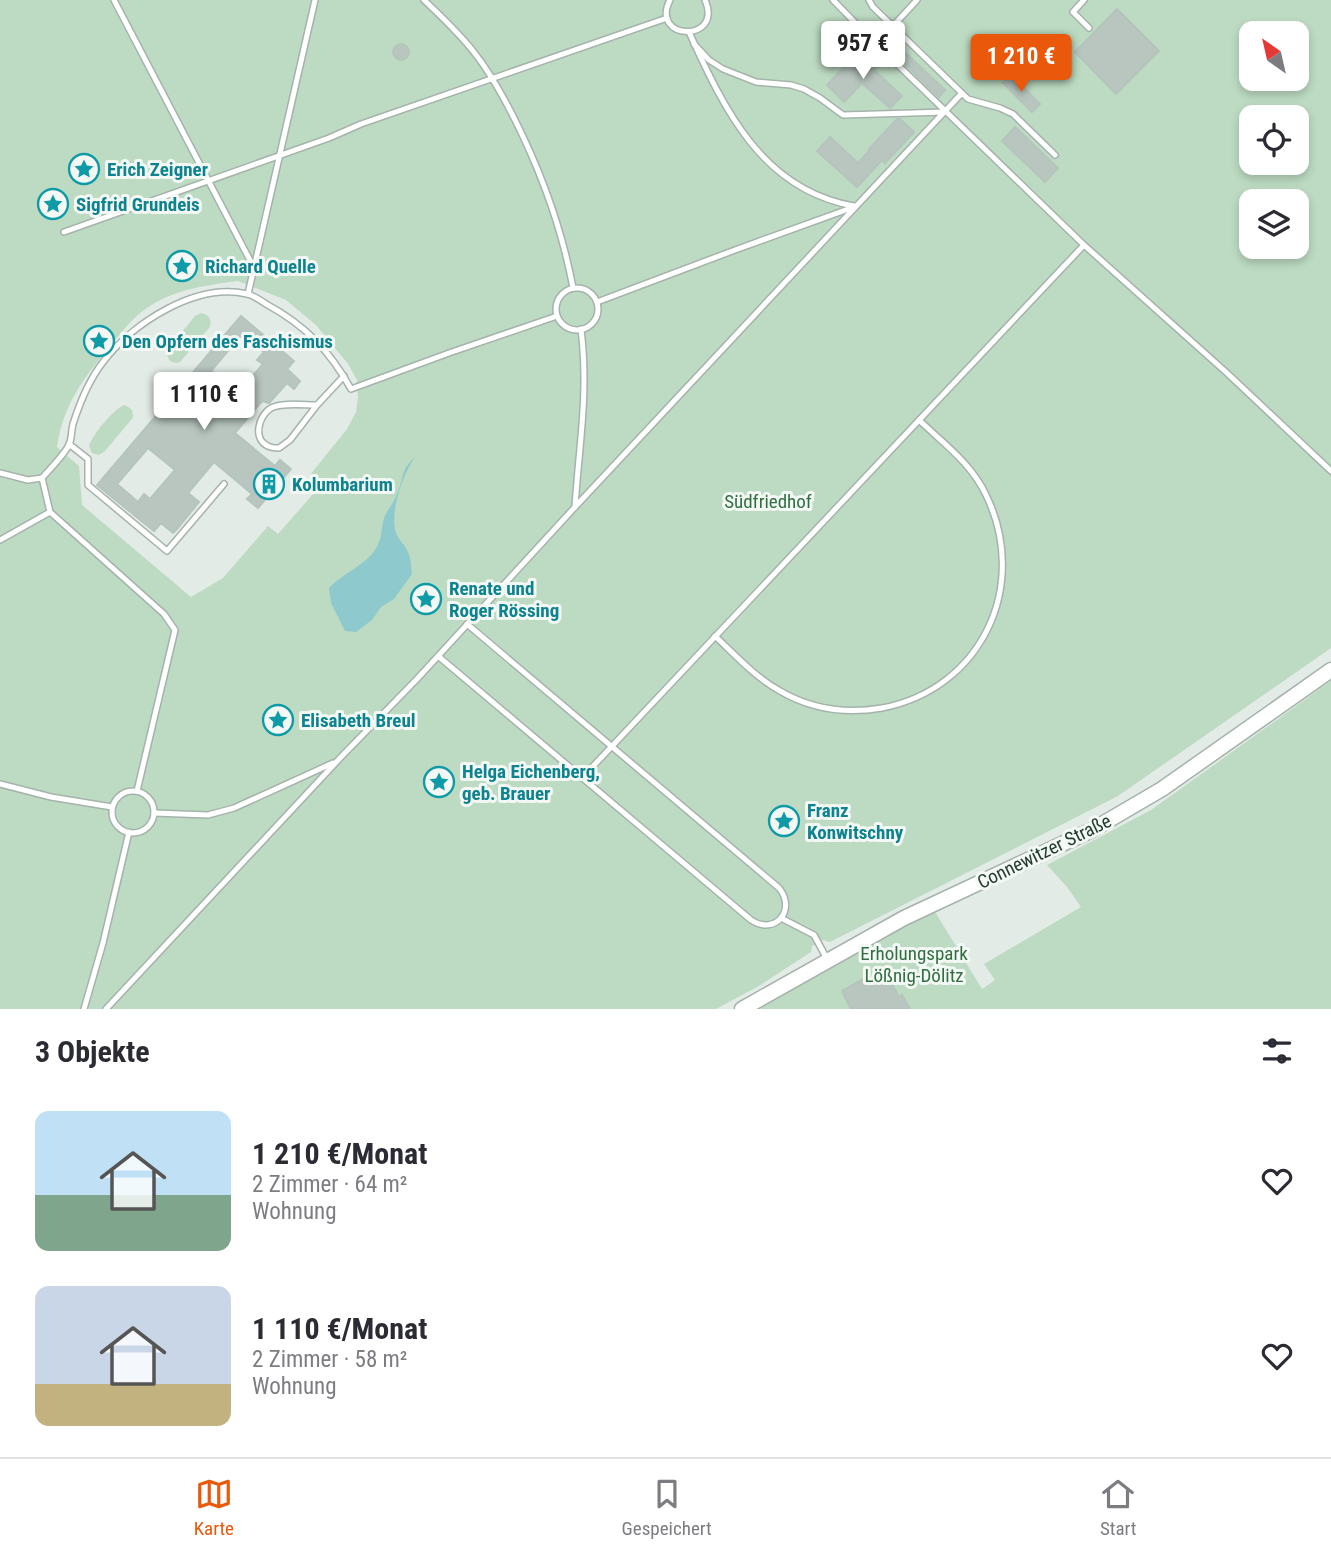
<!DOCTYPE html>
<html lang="de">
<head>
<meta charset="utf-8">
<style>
	:root { --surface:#fff; --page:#f2f2f3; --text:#2b2b33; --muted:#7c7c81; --line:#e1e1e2; --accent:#ea580c }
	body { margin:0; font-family:"Roboto Condensed",sans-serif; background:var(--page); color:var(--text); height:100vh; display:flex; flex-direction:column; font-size:26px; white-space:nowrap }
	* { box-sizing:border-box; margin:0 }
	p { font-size:23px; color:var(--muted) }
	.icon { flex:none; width:38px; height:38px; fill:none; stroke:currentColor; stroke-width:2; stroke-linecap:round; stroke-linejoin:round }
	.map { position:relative; height:1009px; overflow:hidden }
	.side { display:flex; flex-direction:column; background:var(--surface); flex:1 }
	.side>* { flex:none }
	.needle { width:46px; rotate:326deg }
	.tools { position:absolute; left:1239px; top:21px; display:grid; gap:14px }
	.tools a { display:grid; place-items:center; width:70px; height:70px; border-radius:14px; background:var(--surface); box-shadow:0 4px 10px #0003; font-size:35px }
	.price { position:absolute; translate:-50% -60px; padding:0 16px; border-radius:7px; background:#fff; color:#222; font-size:23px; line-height:46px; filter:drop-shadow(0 2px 4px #0008) }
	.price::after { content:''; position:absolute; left:50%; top:42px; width:21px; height:16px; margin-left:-10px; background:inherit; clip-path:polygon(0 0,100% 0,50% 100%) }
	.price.current { background:var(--accent); color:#fff }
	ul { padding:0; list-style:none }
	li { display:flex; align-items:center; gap:21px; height:175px; padding:0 35px }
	li span { display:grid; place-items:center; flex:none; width:196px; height:140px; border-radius:14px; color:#555 }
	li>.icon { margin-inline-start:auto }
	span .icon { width:84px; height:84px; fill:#fffc; stroke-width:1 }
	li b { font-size:30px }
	h2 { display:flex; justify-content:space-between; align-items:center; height:84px; padding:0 35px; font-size:30px }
	.tabs { display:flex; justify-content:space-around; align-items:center; height:98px; border-top:2px solid var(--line); background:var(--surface); font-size:19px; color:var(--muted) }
	.tabs a { display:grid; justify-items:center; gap:4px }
	.tabs .current { color:var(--accent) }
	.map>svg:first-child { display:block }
	.green { fill:#bddbc2; fill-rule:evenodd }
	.water { fill:#8ec9cd }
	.building { fill:#b8c6bf; stroke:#b5c5bd; stroke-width:2; fill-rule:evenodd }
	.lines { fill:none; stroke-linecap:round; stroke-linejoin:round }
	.service-casing { stroke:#a5b3ac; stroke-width:8 }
	.tertiary-casing { stroke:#a5b3ac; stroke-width:17 }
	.service { stroke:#fff; stroke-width:5 }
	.tertiary { stroke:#fff; stroke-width:14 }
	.labels { text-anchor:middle; stroke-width:6; stroke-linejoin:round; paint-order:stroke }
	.culture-label { font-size:19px; font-weight:bold; fill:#0d838f; stroke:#f3f8f5; text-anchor:start }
	.park-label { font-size:19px; fill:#316f42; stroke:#f3f8f5 }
	.street-label { font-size:19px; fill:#243b32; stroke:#f3f8f5 }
</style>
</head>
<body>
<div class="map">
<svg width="1331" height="1009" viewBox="0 0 1331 1009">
	<rect width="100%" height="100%" fill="#e2ebe6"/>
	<g class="green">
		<path d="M0,0H1331V648L1118,796L830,942L823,940L812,946L811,952L759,986L716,1009H0ZM1251,33H1297V79H1251ZM1251,117H1297V163H1251ZM1251,201H1297V247H1251ZM238,281L286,300L316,325L348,364L357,380L358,397L356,412L347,429L310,475L321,485L278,534L268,526L223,578L191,597L82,505L79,466L57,447C63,404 85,376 112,344C123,330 135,315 150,306C176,289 208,285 238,281Z"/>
		<path d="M201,313C209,314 213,321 209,328L180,362L176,363L170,361L167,355L169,348L195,316Z"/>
		<path d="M124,405L127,406L132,410L133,417L131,420L105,451L99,455L92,453L89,446C92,435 113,410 124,405Z"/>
		<polygon points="1331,681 1331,1009 743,1009 934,910 982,989 995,980 984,964 1081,907 1067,887 1047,865 1151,810"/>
	</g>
	<path class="water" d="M416,456C403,473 391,508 395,529C396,538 405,544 408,552C411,559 411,567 412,574L394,599L381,607L372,620L356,632L345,631L331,603L329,588C343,573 363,567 375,550C382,540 381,529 384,518C387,510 394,503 397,494C405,476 399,472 416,456Z"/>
	<g class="building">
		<polygon points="1117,9 1159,51 1116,94 1075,52"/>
		<polygon points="878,27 945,90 939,97 873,33"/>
		<circle cx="401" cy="52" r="8"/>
		<polygon points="859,51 877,67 874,70 902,96 890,108 862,83 844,102 827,85"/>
		<polygon points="1011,75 1040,104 1032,112 1003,83"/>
		<polygon points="897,119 900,119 914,132 885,163 882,160 857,187 817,151 830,137 858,163 870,150 869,149"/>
		<polygon points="1015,127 1058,168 1045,182 1002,141"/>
		<path d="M241,316L294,361L287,369L300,381L294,389L287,383L269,403L262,401L235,433L275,466L280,460L291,469L258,508L247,499L252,494L214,462L188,493L199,502L177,529L173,533L161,523L154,531L97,485ZM242,334L264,352L257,360L263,364L249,380L245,377L234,390L211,371ZM148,448L175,470L150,499L144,494L138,502L117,484Z"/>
		<polygon points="883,968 899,997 902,995 910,1009 851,1009 842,991"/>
	</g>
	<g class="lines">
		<g class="service-casing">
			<g id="service">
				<polyline points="114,0 254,268"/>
				<path d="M424,0C441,16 458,32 473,51C490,72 503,96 515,120C542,174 562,229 573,288"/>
				<path d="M670,0C649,41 724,43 705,0"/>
				<polyline points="833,0 869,37 1084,245 1227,373 1331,471"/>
				<polyline points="869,0 873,7 968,99 1000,108 1013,114 1055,155"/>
				<polyline points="1084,0 1073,12 1089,28"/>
				<polyline points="893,26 917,0"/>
				<path d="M689,32C724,109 762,190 854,206"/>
				<polyline points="694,44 709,60 723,69 756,82 791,85 804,89 820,98 843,115 946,112"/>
				<polyline points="64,232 329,138 361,124 667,18"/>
				<circle cx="577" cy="309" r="21"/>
				<polyline points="248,294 315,0"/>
				<polyline points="597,302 735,250 854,207"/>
				<path d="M317,405L290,440L279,448C276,448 271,448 268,446C252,439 259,415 271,408C282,402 305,405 317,405L344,376"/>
				<polyline points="69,444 88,459 88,485 167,551 224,484"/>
				<path d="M0,473L28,480L42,478C50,469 63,456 69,445C72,439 71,431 73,424C80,402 89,380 103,362C133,323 196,282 247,294C253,295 260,300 266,304C305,325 330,351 351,389L449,353L557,316"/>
				<polyline points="42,478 50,512 164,614 175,630 137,791"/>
				<path d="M575,507C579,445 589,392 581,329"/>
				<polyline points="0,540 50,512"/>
				<path d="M715,636C735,655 756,678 780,691C811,709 847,714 882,708C982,689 1030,585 986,495C972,464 943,443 919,420"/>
				<path d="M438,656L751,920C775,936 797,910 779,888L467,624"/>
				<polyline points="582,778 1084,245"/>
				<polyline points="0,784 51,797 112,807"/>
				<circle cx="133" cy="812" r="21"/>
				<polyline points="154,813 208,815 234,808 333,763"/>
				<polyline points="781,918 814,935 827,959"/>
				<polyline points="84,1009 103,943 129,832"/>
				<polyline points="106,1009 341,757 417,679 575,507 962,93"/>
			</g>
		</g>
		<g class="tertiary-casing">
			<polyline id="tertiary" points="742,1009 904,918 1092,830 1162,789 1331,670"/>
		</g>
		<use href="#service" class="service"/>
		<use href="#tertiary" class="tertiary"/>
	</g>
	<defs>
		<g id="sight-ring" transform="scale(1.575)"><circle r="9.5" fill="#f3f8f5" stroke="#0f9aa8" stroke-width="1.5"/><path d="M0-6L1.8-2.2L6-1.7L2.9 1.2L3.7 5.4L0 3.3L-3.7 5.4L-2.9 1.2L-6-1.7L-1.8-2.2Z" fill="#0f9aa8"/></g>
		<g id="building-ring" transform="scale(1.575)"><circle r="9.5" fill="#f3f8f5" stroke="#0f9aa8" stroke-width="1.5"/><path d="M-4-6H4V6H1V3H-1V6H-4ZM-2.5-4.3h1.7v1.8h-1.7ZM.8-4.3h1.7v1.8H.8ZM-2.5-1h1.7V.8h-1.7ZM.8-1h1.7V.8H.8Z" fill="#0f9aa8"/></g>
	</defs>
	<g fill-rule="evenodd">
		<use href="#sight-ring" x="84" y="169"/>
		<use href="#sight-ring" x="53" y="204"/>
		<use href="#sight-ring" x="182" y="266"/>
		<use href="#sight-ring" x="99" y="341"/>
		<use href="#building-ring" x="269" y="484"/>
		<use href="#sight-ring" x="426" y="599"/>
		<use href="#sight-ring" x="278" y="720"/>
		<use href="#sight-ring" x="439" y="782"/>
		<use href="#sight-ring" x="784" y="821"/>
	</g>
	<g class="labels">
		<g class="culture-label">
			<text x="107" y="176">Erich Zeigner</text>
			<text x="76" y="211">Sigfrid Grundeis</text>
			<text x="205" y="273">Richard Quelle</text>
			<text x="122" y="348">Den Opfern des Faschismus</text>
			<text x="292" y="491">Kolumbarium</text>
			<text x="449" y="595">Renate und<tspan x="449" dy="22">Roger Rössing</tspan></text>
			<text x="301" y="727">Elisabeth Breul</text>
			<text x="462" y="778">Helga Eichenberg,<tspan x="462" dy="22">geb. Brauer</tspan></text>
			<text x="807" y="817">Franz<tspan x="807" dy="22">Konwitschny</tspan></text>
		</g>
		<g class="park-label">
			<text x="768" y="508">Südfriedhof</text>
			<text x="914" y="960">Erholungspark<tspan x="914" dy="22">Lößnig-Dölitz</tspan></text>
		</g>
		<g class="street-label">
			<text transform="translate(1044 851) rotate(-26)" y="7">Connewitzer Straße</text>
		</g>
	</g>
</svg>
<div class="tools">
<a><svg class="needle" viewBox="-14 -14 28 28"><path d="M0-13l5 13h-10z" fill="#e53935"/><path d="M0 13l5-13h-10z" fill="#7c7c81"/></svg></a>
<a><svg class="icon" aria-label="locate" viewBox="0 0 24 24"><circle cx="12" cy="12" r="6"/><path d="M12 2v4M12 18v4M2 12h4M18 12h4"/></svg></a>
<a><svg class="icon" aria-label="layers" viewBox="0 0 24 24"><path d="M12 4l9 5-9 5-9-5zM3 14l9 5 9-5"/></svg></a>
</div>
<b class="price" style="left:863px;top:81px">957 €</b>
<b class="price current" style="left:1021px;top:94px">1 210 €</b>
<b class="price" style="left:204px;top:432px">1 110 €</b>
</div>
<section class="side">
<h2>3 Objekte<svg class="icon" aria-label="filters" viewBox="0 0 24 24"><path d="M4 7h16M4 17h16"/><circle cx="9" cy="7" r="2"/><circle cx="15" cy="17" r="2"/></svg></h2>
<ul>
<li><span style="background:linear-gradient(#bfe0f5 60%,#7fa58c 0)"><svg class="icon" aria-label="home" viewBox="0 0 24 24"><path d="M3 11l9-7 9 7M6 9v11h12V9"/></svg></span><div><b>1 210 €/Monat</b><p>2 Zimmer · 64 m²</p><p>Wohnung</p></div><svg class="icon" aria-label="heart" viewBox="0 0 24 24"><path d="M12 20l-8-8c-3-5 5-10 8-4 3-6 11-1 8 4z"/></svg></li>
<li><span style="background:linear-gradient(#c9d6e8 70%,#c2b280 0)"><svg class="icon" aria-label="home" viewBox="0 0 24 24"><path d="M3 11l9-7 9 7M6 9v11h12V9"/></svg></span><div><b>1 110 €/Monat</b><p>2 Zimmer · 58 m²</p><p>Wohnung</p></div><svg class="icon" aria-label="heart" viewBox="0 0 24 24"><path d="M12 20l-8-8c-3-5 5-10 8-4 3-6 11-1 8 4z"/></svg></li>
</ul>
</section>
<nav class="tabs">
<a class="current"><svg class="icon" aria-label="map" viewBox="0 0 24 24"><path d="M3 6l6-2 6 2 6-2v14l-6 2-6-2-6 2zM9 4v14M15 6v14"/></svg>Karte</a>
<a><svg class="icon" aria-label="saved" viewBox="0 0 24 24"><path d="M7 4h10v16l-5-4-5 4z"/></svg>Gespeichert</a>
<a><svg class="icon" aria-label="home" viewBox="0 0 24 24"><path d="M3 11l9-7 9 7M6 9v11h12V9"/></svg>Start</a>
</nav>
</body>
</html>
